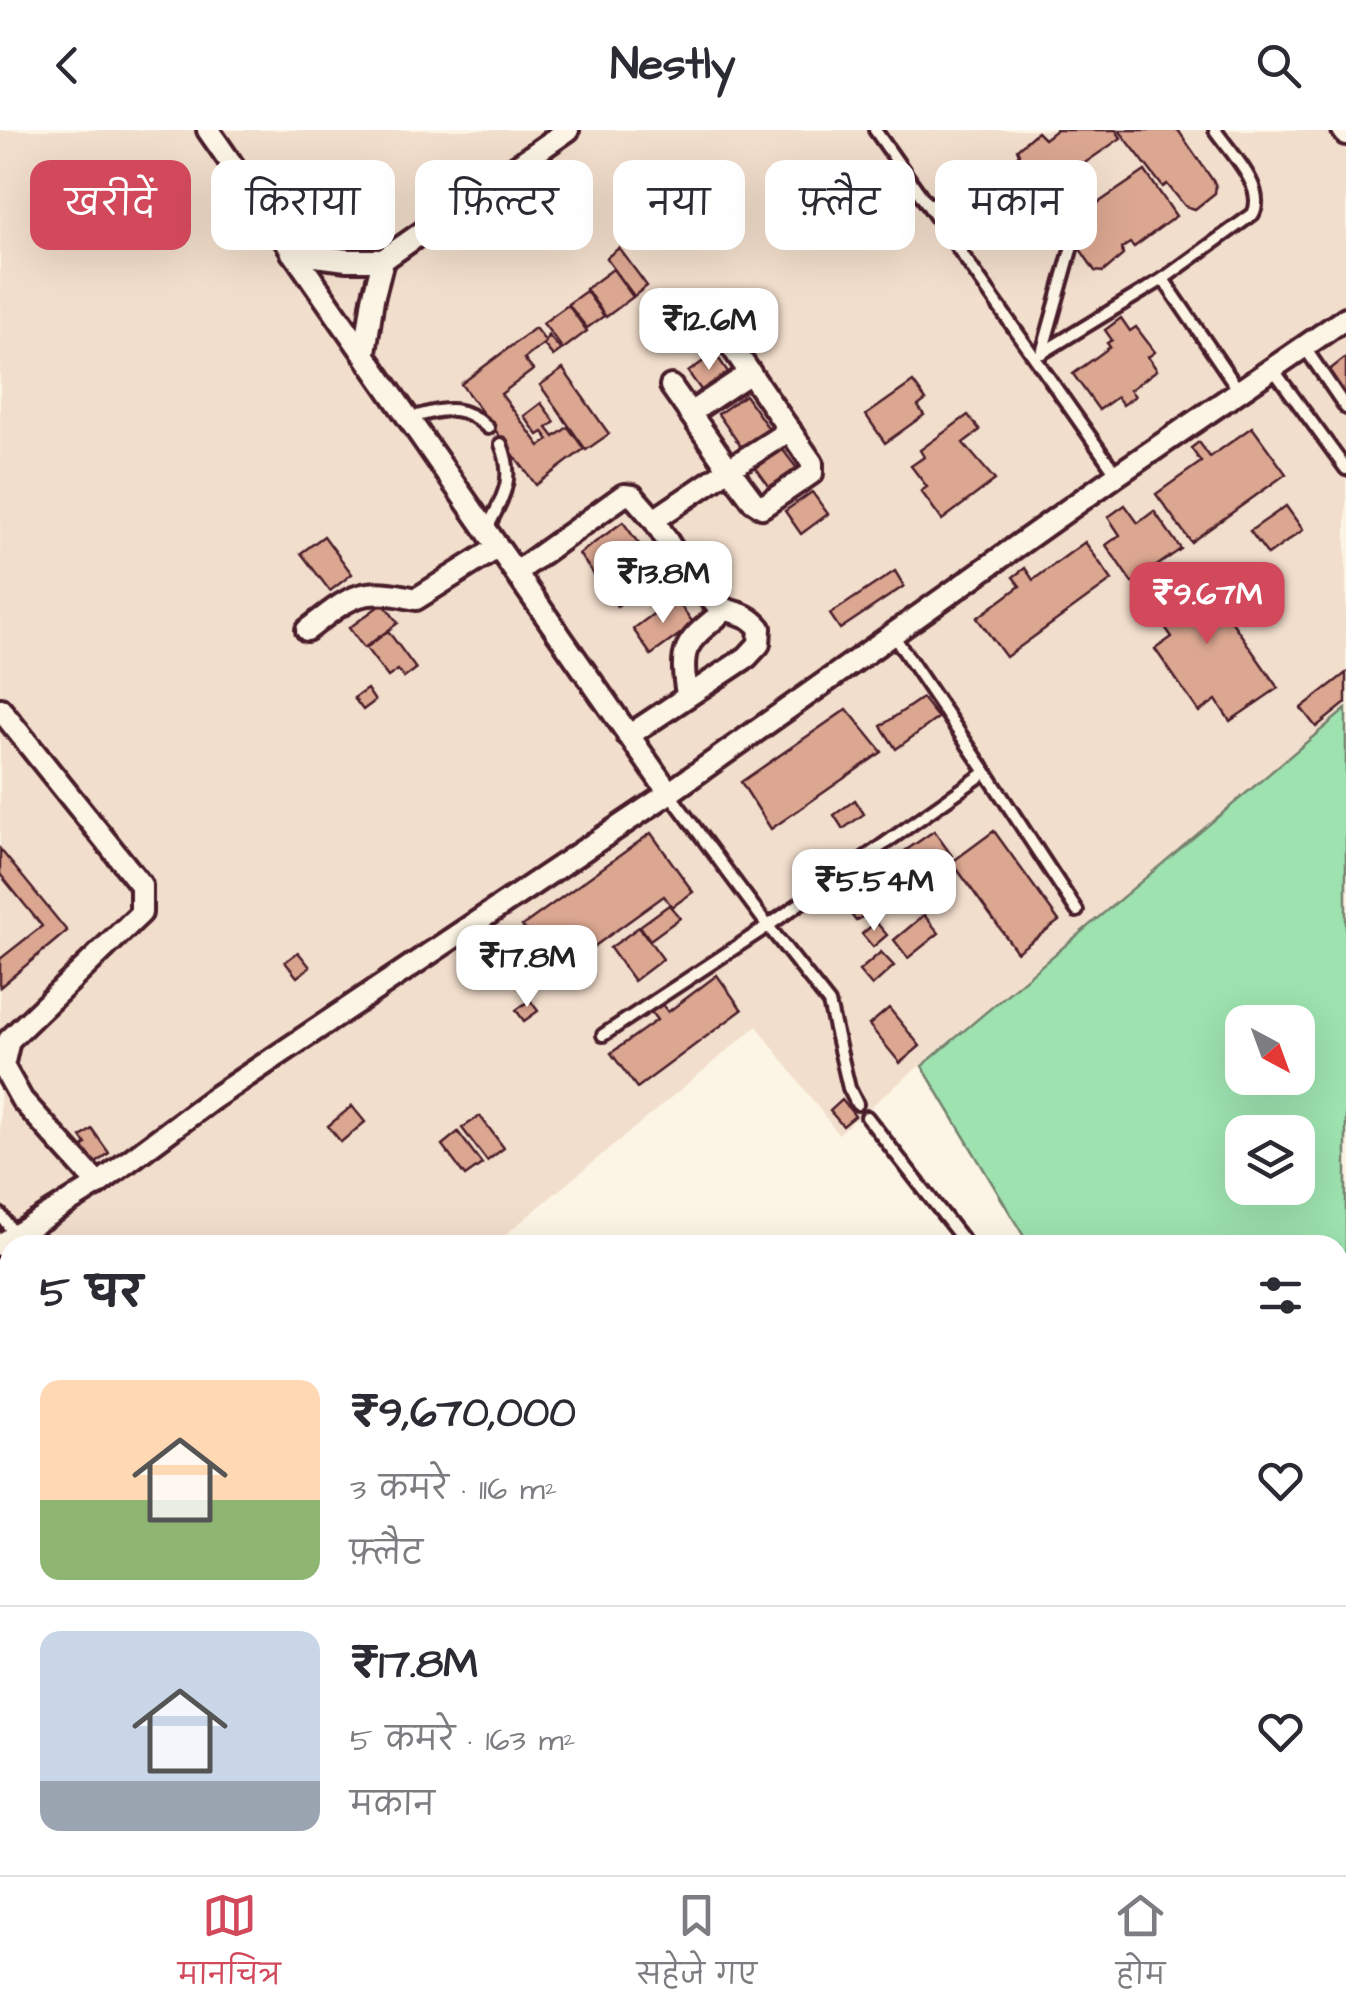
<!DOCTYPE html>
<html lang="hi">
<head>
<meta charset="utf-8">
<style>
	:root { --surface:#fff; --page:#f7f7f7; --text:#2b2b33; --muted:#7c7c81; --line:#e1e1e2; --accent:#d1495b }
	body { margin:0; font-family:"Architects Daughter","Playpen Sans Deva",sans-serif; background:var(--page); color:var(--text); height:100vh; display:flex; flex-direction:column; font-size:38px; white-space:nowrap }
	* { box-sizing:border-box; margin:0 }
	p { font-size:32px; color:var(--muted) }
	.icon { flex:none; width:55px; height:55px; fill:none; stroke:currentColor; stroke-width:2; stroke-linecap:round; stroke-linejoin:round }
	.map { position:relative; flex:1; overflow:hidden }
	.sheet { position:absolute; left:0px; top:1105px; width:1348px; height:640px; display:flex; flex-direction:column; background:var(--surface); border-radius:30px 30px 0 0; box-shadow:0 10px 40px #0002 }
	.sheet>* { flex:none }
	.hud { position:absolute; left:30px; top:30px; width:1288px; height:90px; display:flex; gap:20px }
	.needle { width:65px; rotate:139deg }
	.tools { position:absolute; left:1225px; top:875px; display:grid; gap:20px }
	.tools a { display:grid; place-items:center; width:90px; height:90px; border-radius:20px; background:var(--surface); box-shadow:0 10px 40px #0002; font-size:50px }
	.price { position:absolute; translate:-50% -85px; padding:0 22px; border-radius:20px; background:#fff; color:#222; font-size:32px; line-height:65px; filter:drop-shadow(0 2px 5px #0008) }
	.price::after { content:''; position:absolute; left:50%; top:60px; width:30px; height:22px; margin-left:-15px; background:inherit; clip-path:polygon(0 0,100% 0,50% 100%) }
	.price.selected { background:var(--accent); color:#fff }
	ul { padding:0; list-style:none }
	li { display:flex; align-items:center; gap:30px; height:250px; padding:0 40px }
	li+li { border-top:2px solid var(--line) }
	li span { display:grid; place-items:center; flex:none; width:280px; height:200px; border-radius:20px; color:#555 }
	li>.icon { margin-inline-start:auto }
	span .icon { width:120px; height:120px; fill:#fffc; stroke-width:1 }
	li b { font-size:42px }
	h2 { display:flex; justify-content:space-between; align-items:center; height:120px; padding:0 40px; font-size:42px }
	.chip { padding:0 35px; border-radius:20px; background:var(--surface); box-shadow:0 10px 40px #0002; font-size:35px; line-height:90px }
	.chip.selected { background:var(--accent); color:#fff }
	header { display:flex; justify-content:space-between; align-items:center; height:130px; padding:0 40px; background:var(--surface); font-size:45px; font-weight:700 }
	.dock { display:flex; justify-content:space-around; align-items:center; height:140px; border-top:2px solid var(--line); background:var(--surface); font-size:28px; color:var(--muted) }
	.dock a { display:grid; justify-items:center; gap:5px }
	.dock .selected { color:var(--accent) }
	.map>svg:first-child { display:block }
	.built { fill:#f2decc }
	.green { fill:#9de2af; stroke:#74806d; stroke-width:2.5; fill-rule:evenodd }
	.building { fill:#dba791; stroke:#4a1f2b; stroke-width:2.5 }
	.lines { fill:none; stroke-linecap:round; stroke-linejoin:round }
	.lane-casing { stroke:#4a1f2b; stroke-width:18 }
	.street-casing { stroke:#4a1f2b; stroke-width:28 }
	.lane { stroke:#fcf5e5; stroke-width:10 }
	.street { stroke:#fcf5e5; stroke-width:20 }
</style>
</head>
<body>
<header><svg class="icon" aria-label="back" viewBox="0 0 24 24"><path d="M15 5l-7 7 7 7"/></svg>Nestly<svg class="icon" aria-label="search" viewBox="0 0 24 24"><circle cx="10" cy="10" r="6"/><path d="M15 15l6 6"/></svg></header>
<div class="map">
<svg width="1346" height="1745" viewBox="0 0 1346 1745">
	<rect width="100%" height="100%" fill="#fcf5e5"/>
	<filter id="ink" filterUnits="userSpaceOnUse"><feTurbulence type="fractalNoise" baseFrequency=".01" numOctaves="2"/><feDisplacementMap in="SourceGraphic" scale="20" xChannelSelector="R" yChannelSelector="G"/><feConvolveMatrix kernelMatrix="1 2 1 2 8 2 1 2 1" color-interpolation-filters="sRGB"/></filter>
	<g filter="url(#ink)">
		<polygon class="built" points="0,0 1346,0 1346,579 838,1004 757,896 493,1115 10,1115 10,1597 0,1604"/>
		<path class="green" d="M1346,579V1487L1338,1477V1115H1029L922,936ZM1242,892H1298V948H1242ZM1242,1002H1298V1058H1242Z"/>
		<g class="building">
			<polygon points="1056,0 1116,0 1121,8 1073,41 1095,75 1145,41 1176,86 1134,117 1130,113 1122,118 1123,125 1103,142 1095,141 1074,110 1072,97 1064,103 1050,86 1057,81 1053,71 1016,28 1019,24 1017,19 1037,2 1044,9"/>
			<polygon points="1119,0 1178,0 1216,55 1215,63 1195,79 1185,76 1167,54 1163,57"/>
			<polygon points="619,118 647,156 634,166 606,128"/>
			<polygon points="613,139 633,167 606,187 586,159"/>
			<polygon points="586,161 604,186 587,198 568,174"/>
			<polygon points="568,175 587,201 563,219 543,193"/>
			<polygon points="1121,188 1130,201 1136,197 1155,222 1148,227 1157,240 1130,260 1135,266 1123,275 1117,267 1099,280 1073,244 1110,217 1107,213 1112,210 1105,200"/>
			<polygon points="535,198 546,212 524,229 533,240 501,264 540,316 549,310 543,302 538,305 524,286 541,273 555,292 547,298 554,307 568,297 584,319 536,355 461,254"/>
			<polygon points="548,205 561,220 553,226 544,215"/>
			<polygon points="715,223 730,245 704,264 688,242"/>
			<polygon points="1346,227 1346,266 1328,241"/>
			<polygon points="563,239 609,304 586,320 540,255"/>
			<polygon points="913,252 926,270 918,276 924,285 885,313 866,285"/>
			<polygon points="745,265 769,299 742,318 718,284"/>
			<polygon points="968,285 980,300 963,313 995,350 942,390 921,361 927,357 911,336 924,327 920,320"/>
			<polygon points="1252,297 1286,344 1191,412 1156,364 1201,332 1191,318 1199,312 1210,327"/>
			<polygon points="783,320 799,341 772,360 756,338"/>
			<polygon points="812,362 828,384 801,404 785,381"/>
			<polygon points="1125,375 1138,393 1154,381 1181,419 1132,453 1106,415 1120,405 1108,387"/>
			<polygon points="1286,376 1303,400 1268,425 1250,401"/>
			<polygon points="623,392 661,445 617,476 579,424"/>
			<polygon points="324,406 352,444 330,461 301,423"/>
			<polygon points="1085,412 1112,450 1006,527 977,488 1020,456 1013,447 1025,438 1033,450"/>
			<polygon points="1191,433 1278,558 1230,591 1216,570 1199,582 1155,519 1172,507 1143,466"/>
			<polygon points="895,441 904,456 840,499 830,484"/>
			<polygon points="675,468 694,494 651,525 633,499"/>
			<polygon points="383,473 398,493 364,518 349,498"/>
			<polygon points="388,501 416,539 404,548 398,540 388,547 366,518"/>
			<polygon points="1346,543 1346,573 1316,597 1301,578"/>
			<polygon points="367,559 375,571 363,580 354,568"/>
			<polygon points="922,568 938,588 896,619 881,596"/>
			<polygon points="847,579 882,622 771,699 741,652"/>
			<polygon points="855,670 864,684 843,699 834,685"/>
			<polygon points="934,701 952,726 856,791 838,767"/>
			<polygon points="994,701 1059,791 1017,822 952,732"/>
			<polygon points="651,703 693,762 672,777 664,766 556,844 522,796"/>
			<polygon points="0,719 67,801 0,857 0,829 42,796 0,744"/>
			<polygon points="669,775 680,788 650,810 640,796"/>
			<polygon points="924,785 939,803 908,828 894,810"/>
			<polygon points="876,792 887,805 873,817 862,804"/>
			<polygon points="639,797 663,829 634,851 610,818"/>
			<polygon points="298,822 310,837 297,847 285,832"/>
			<polygon points="881,822 894,836 872,856 859,841"/>
			<polygon points="717,845 742,880 637,958 611,923 657,890 648,878 659,870 668,882"/>
			<polygon points="530,870 538,881 524,891 516,880"/>
			<polygon points="889,878 920,916 900,933 869,895"/>
			<polygon points="842,970 855,986 843,996 830,981"/>
			<polygon points="352,976 365,992 341,1012 328,996"/>
			<polygon points="480,986 504,1018 487,1031 462,998"/>
			<polygon points="92,999 109,1023 95,1034 83,1017 86,1014 81,1007"/>
			<polygon points="458,1002 482,1034 465,1046 442,1015"/>
			<polygon points="1338,1598 1346,1607 1346,1631 1338,1625"/>
			<polygon points="1338,1726 1346,1736 1346,1745 1316,1745 1307,1735 1338,1735"/>
			<polygon points="336,1735 357,1735 360,1738 352,1745 330,1745 328,1742"/>
			<polygon points="375,1735 377,1735 389,1745 366,1745"/>
			<polygon points="598,1735 629,1735 621,1745 598,1745 593,1741"/>
			<polygon points="872,1735 888,1735 893,1745 852,1745"/>
			<polygon points="901,1735 920,1735 922,1739 915,1745 904,1745"/>
			<polygon points="977,1735 987,1741 983,1745 967,1745"/>
			<polygon points="1025,1735 1050,1735 1059,1745 1034,1745"/>
		</g>
		<g class="lines">
			<g class="lane-casing">
				<g id="lane">
					<polyline points="875,0 1117,345"/>
					<polyline points="930,74 1036,68 1057,81"/>
					<polyline points="1163,149 1240,262"/>
					<polyline points="1305,218 1346,278"/>
					<path d="M1042,223L1163,149L1253,84C1267,58 1230,22 1215,0"/>
					<polyline points="1042,223 1072,116 1070,98"/>
					<polyline points="1273,239 1346,339"/>
					<path d="M409,288C443,280 460,271 488,298"/>
					<path d="M486,401C502,368 516,351 501,314"/>
					<polyline points="986,642 1077,781"/>
					<polyline points="603,905 768,796 669,663"/>
					<polyline points="857,974 849,958 829,873 768,796 986,642 893,505"/>
					<polyline points="867,987 967,1115"/>
					<polyline points="0,1084 22,1115"/>
					<polyline points="0,1385 10,1373"/>
					<polyline points="1338,1534 1346,1543"/>
				</g>
			</g>
			<g class="street-casing">
				<g id="street">
					<polyline points="208,0 669,663"/>
					<polyline points="1343,0 1346,4"/>
					<polyline points="292,123 347,130 383,130"/>
					<polyline points="365,222 373,169 383,130 568,0"/>
					<polyline points="671,256 729,339 790,300"/>
					<polyline points="690,283 750,243"/>
					<polyline points="518,441 624,365 633,366 654,390"/>
					<path d="M307,500C350,467 360,455 416,469L497,418"/>
					<path d="M687,564C678,513 688,512 725,480"/>
					<polyline points="0,579 141,755 141,783 9,910 3,936 22,970 98,1054"/>
					<path d="M628,606L747,527L759,514L760,498C743,478 732,487 714,472C689,451 672,417 654,390L729,339L753,371L762,377L812,343V333L715,192"/>
					<polyline points="0,1115 98,1054 211,970 669,663 1117,345 1346,188"/>
					<polyline points="1338,1632 1344,1638"/>
					<polyline points="762,1735 783,1745"/>
					<polyline points="1100,1735 1108,1745"/>
					<polyline points="317,1745 326,1735"/>
					<polyline points="837,1745 842,1735"/>
					<polyline points="1011,1745 1019,1735"/>
				</g>
			</g>
			<use href="#lane" class="lane"/>
			<use href="#street" class="street"/>
		</g>
	</g>
</svg>
<div class="tools">
<a><svg class="needle" viewBox="-14 -14 28 28"><path d="M0-13l5 13h-10z" fill="#e53935"/><path d="M0 13l5-13h-10z" fill="#7c7c81"/></svg></a>
<a><svg class="icon" aria-label="layers" viewBox="0 0 24 24"><path d="M12 4l9 5-9 5-9-5zM3 14l9 5 9-5"/></svg></a>
</div>
<b class="price" style="left:709px;top:243px">₹12.6M</b>
<b class="price" style="left:663px;top:496px">₹13.8M</b>
<b class="price selected" style="left:1207px;top:517px">₹9.67M</b>
<b class="price" style="left:874px;top:804px">₹5.54M</b>
<b class="price" style="left:527px;top:880px">₹17.8M</b>
<div class="hud">
<a class="chip selected">खरीदें</a>
<a class="chip">किराया</a>
<a class="chip">फ़िल्टर</a>
<a class="chip">नया</a>
<a class="chip">फ़्लैट</a>
<a class="chip">मकान</a>
</div>
<section class="sheet">
<h2>5 घर<svg class="icon" aria-label="filters" viewBox="0 0 24 24"><path d="M4 7h16M4 17h16"/><circle cx="9" cy="7" r="2"/><circle cx="15" cy="17" r="2"/></svg></h2>
<ul>
<li><span style="background:linear-gradient(#ffd9b3 60%,#8fb573 0)"><svg class="icon" aria-label="home" viewBox="0 0 24 24"><path d="M3 11l9-7 9 7M6 9v11h12V9"/></svg></span><div><b>₹9,670,000</b><p>3 कमरे · 116 m²</p><p>फ़्लैट</p></div><svg class="icon" aria-label="heart" viewBox="0 0 24 24"><path d="M12 20l-8-8c-3-5 5-10 8-4 3-6 11-1 8 4z"/></svg></li>
<li><span style="background:linear-gradient(#c9d6e8 75%,#9aa5b1 0)"><svg class="icon" aria-label="home" viewBox="0 0 24 24"><path d="M3 11l9-7 9 7M6 9v11h12V9"/></svg></span><div><b>₹17.8M</b><p>5 कमरे · 163 m²</p><p>मकान</p></div><svg class="icon" aria-label="heart" viewBox="0 0 24 24"><path d="M12 20l-8-8c-3-5 5-10 8-4 3-6 11-1 8 4z"/></svg></li>
</ul>
</section>
</div>
<nav class="dock">
<a class="selected"><svg class="icon" aria-label="map" viewBox="0 0 24 24"><path d="M3 6l6-2 6 2 6-2v14l-6 2-6-2-6 2zM9 4v14M15 6v14"/></svg>मानचित्र</a>
<a><svg class="icon" aria-label="saved" viewBox="0 0 24 24"><path d="M7 4h10v16l-5-4-5 4z"/></svg>सहेजे गए</a>
<a><svg class="icon" aria-label="home" viewBox="0 0 24 24"><path d="M3 11l9-7 9 7M6 9v11h12V9"/></svg>होम</a>
</nav>
</body>
</html>
